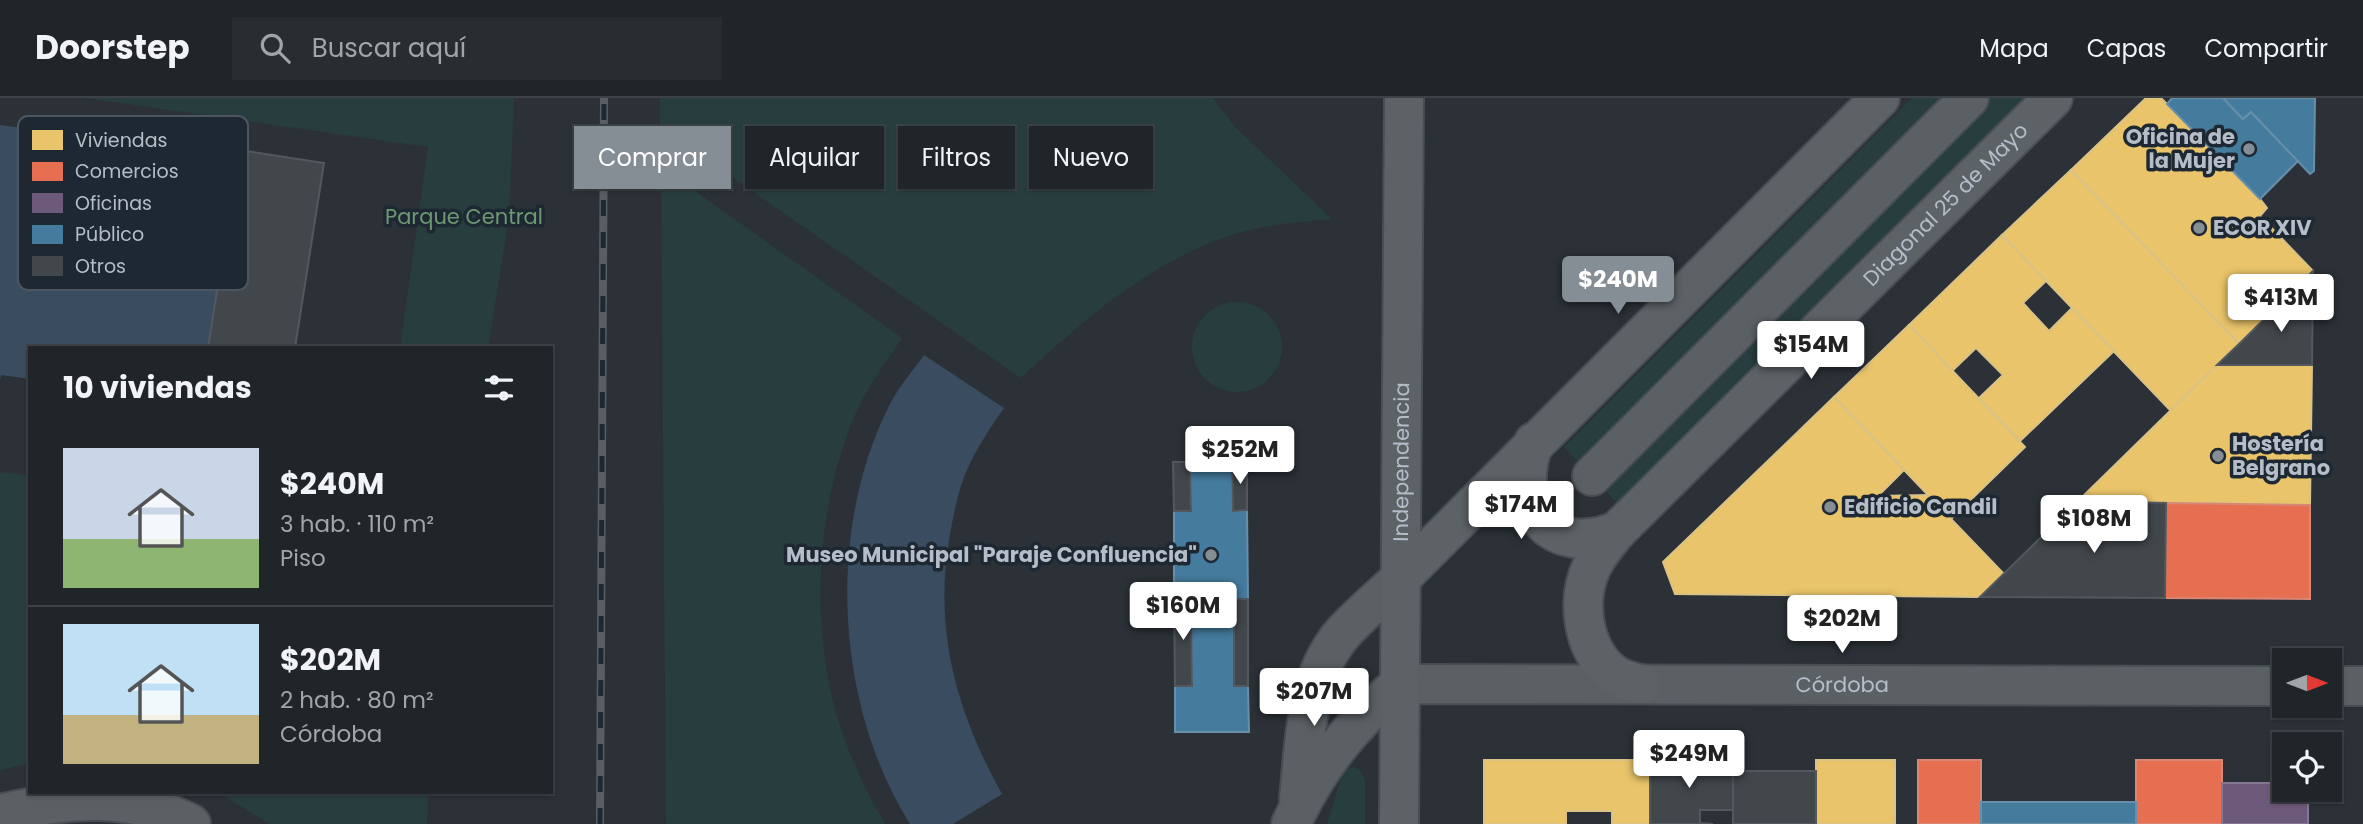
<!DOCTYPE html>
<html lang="es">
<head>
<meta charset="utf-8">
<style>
	:root { --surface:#202529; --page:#282d31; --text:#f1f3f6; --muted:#a2a5a8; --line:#3d4246; --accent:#858d95 }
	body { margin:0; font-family:Poppins,sans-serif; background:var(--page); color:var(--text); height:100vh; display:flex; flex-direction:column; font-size:26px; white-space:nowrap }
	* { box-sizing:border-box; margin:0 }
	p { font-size:23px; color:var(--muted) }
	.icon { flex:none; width:38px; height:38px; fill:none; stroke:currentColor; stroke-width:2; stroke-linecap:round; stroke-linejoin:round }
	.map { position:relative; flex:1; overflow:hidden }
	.details { position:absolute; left:28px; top:248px; width:525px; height:448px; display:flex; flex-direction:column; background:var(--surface); border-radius:0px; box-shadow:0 2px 5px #0004,0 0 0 2px var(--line) }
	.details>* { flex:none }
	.guide { position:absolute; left:574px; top:28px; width:665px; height:63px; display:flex; gap:14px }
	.needle { width:46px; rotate:90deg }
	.tools { position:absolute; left:2272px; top:550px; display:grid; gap:14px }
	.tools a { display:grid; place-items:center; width:70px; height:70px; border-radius:0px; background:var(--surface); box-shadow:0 2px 5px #0004,0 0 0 2px var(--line); font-size:35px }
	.price { position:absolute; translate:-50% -60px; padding:0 16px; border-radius:7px; background:#fff; color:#222; font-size:23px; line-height:46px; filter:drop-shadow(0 2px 4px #0008) }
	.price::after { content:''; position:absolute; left:50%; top:42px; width:21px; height:16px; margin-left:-10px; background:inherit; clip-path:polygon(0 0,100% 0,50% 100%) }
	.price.active { background:var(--accent); color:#fff }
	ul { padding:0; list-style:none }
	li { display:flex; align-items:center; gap:21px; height:175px; padding:0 35px }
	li+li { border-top:2px solid var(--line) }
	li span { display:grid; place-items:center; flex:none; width:196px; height:140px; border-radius:0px; color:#555 }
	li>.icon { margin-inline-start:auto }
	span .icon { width:84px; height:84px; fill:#fffc; stroke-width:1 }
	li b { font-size:30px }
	h2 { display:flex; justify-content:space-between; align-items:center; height:84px; padding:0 35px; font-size:30px }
	.chip { padding:0 24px; border-radius:0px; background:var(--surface); box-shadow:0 2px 5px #0004,0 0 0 2px var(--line); font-size:24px; line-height:63px }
	.chip.active { background:var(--accent); color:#fff }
	header { display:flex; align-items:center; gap:42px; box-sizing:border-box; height:98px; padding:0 35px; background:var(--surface); border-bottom:2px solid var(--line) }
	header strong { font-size:33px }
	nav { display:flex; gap:38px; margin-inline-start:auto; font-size:24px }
	.search { width:490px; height:63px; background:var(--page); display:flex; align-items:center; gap:18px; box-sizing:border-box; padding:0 24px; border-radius:0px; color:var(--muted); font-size:26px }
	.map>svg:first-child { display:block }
	.green { fill:#283e3e }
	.water { fill:#394c60 }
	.homes { fill:#e9c46a; stroke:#d9c286; stroke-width:2 }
	.shops { fill:#e76f51; stroke:#d88775; stroke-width:2 }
	.offices { fill:#6d597a; stroke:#837791; stroke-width:2 }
	.public { fill:#457b9d; stroke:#678faa; stroke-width:2 }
	.building { fill:#42474c; stroke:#53585f; stroke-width:2 }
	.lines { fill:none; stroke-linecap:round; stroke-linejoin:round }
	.minor-casing { stroke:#484d52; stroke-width:42 }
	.major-casing { stroke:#484e54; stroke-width:42 }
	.minor { stroke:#5b6065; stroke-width:38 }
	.major { stroke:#5d6267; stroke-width:38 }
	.rail-casing { stroke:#595e63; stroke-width:8 }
	.rail { stroke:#1e2832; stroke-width:5; stroke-dasharray:16; stroke-linecap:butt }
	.poi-dot { fill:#858d95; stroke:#1e2832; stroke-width:2.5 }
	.labels { text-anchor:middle; stroke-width:7; stroke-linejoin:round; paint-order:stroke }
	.poi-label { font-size:21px; font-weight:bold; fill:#b5bec8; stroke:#1e2832; text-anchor:start }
	.street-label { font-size:21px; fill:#b5bec8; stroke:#1e2832 }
	.park-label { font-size:21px; fill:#6d9873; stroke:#1e2832 }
	.key { fill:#1e2832; stroke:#4b555f; stroke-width:2 }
	.key-label { font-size:19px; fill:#b5bec8 }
</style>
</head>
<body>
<header>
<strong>Doorstep</strong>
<div class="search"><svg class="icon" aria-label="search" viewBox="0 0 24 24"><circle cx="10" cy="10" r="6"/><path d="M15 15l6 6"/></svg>Buscar aquí</div>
<nav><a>Mapa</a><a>Capas</a><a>Compartir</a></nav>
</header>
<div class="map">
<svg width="2363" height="726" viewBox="0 0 2363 726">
	<rect width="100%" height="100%" fill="#2b3137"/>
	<g class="green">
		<polygon points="86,0 514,0 509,119 488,250 400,250 428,49"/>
		<path d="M660,0H1213L1235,29L1332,121C1299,124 1264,126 1232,137C1152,162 1081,224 1021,280L660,29Z"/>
		<polygon points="1912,0 2025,0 1619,407 1564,349"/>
		<path d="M661,69L902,240C886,264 867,289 855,317C823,392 814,482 825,562C832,620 856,676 885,726H666Z"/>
		<circle cx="1237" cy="249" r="45"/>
		<polygon points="0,374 30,378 30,665 0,672"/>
		<polygon points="1353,669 1359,671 1365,681 1365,726 1327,726 1342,677 1344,673"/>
		<polygon points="219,695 428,695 427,726 270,726"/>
	</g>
	<g class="water">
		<polygon points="0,27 37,32 29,85 229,114 208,250 30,250 30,281 1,277 0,282"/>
		<path d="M924,257L1004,310C990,330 976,351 966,374C958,393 954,415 950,436C933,531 956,613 1002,696L953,726H910C836,608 826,435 888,310C897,291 912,274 924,257Z"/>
	</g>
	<g class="homes">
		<polygon points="2146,0 2161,0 2260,101 2267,110 2260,118 2313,173 2239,246 2071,72"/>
		<polygon points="2071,72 2239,246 2171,313 2002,137"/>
		<polygon points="2002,137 2046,183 2023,205 2049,233 2072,210 2114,253 2020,343 1979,300 2003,277 1976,250 1952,273 1909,227"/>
		<polygon points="1909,227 2025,349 1951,421 1834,299"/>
		<polygon points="2217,267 2312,267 2310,407 2078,403"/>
		<polygon points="1834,299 1904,372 1878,398 1928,397 2004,476 1980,499 1675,496 1663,464"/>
		<polygon points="1484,662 1650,662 1650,726 1612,726 1612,713 1566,713 1566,726 1484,726"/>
		<rect x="1816" y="662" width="79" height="64"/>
	</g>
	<g class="shops">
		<polygon points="2166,405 2310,407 2310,501 2165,500"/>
		<rect x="1918" y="662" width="63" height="64"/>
		<rect x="2136" y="662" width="86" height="64"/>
	</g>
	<polygon class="offices" points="2222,685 2284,685 2284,691 2308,691 2308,726 2222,726"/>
	<g class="public">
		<polygon points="2172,0 2223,0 2243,21 2251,14 2298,63 2260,101 2167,6"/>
		<polygon points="2223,0 2315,0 2314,73 2310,76 2251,14 2243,21"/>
		<polygon points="1190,364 1232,364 1233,413 1247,412 1248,501 1234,501 1234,588 1248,588 1249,634 1175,634 1175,588 1192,588 1191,501 1174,501 1174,413 1191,413"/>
		<rect x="1981" y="704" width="155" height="22"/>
	</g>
	<g class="building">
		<polygon points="239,52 324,65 295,250 208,250"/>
		<polygon points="2313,173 2312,267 2217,267 2239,246"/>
		<polygon points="1247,363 1247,412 1233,413 1232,364"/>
		<polygon points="1173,364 1190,364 1191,413 1174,413"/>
		<polygon points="2078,403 2166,405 2165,500 1980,499"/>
		<polygon points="1174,501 1191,501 1192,588 1175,588"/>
		<rect x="1234" y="501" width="14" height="87"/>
		<polygon points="1650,662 1733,662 1733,712 1700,712 1700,725 1713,726 1650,726"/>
		<rect x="1733" y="673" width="83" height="53"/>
	</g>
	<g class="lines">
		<g class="minor-casing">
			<g id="minor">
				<polyline points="1592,378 1969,0"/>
				<polyline points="2329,588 2363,588"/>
				<path d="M1299,700C1305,645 1304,581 1342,536C1360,516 1381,499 1401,480"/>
				<path d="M0,716C66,700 129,694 191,726"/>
				<path id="s1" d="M1291,726C1317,670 1353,623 1401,586L2284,588"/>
			</g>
		</g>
		<g class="major-casing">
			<g id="major">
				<path d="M1534,344C1510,407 1550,461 1617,433"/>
				<polyline points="1401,480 1880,0"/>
				<path id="s2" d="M1641,586C1631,584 1620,581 1611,574C1582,550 1576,501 1592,468C1598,455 1608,444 1617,433L2053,0"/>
				<path id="s3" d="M1399,726L1404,0"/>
			</g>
		</g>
		<use href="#minor" class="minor"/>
		<use href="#major" class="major"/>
		<g class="rail-casing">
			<polyline id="rail" points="600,726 604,0"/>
		</g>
		<use href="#rail" class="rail"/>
	</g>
	<g class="poi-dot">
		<circle cx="2249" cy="51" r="7"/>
		<circle cx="2199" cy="130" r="7"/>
		<circle cx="2218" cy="358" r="7"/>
		<circle cx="1830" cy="409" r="7"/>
		<circle cx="1211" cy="457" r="7"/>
	</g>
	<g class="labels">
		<g class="poi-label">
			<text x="2235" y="46" text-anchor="end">Oficina de<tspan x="2235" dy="24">la Mujer</tspan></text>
			<text x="2213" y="137">ECOR XIV</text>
			<text x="2232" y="353">Hostería<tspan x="2232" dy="24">Belgrano</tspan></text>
			<text x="1844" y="416">Edificio Candil</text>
			<text x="1197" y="464" text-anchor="end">Museo Municipal "Paraje Confluencia"</text>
		</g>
		<g class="street-label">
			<text dy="7" stroke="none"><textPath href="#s2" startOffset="654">Diagonal 25 de Mayo</textPath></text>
			<text dy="7" stroke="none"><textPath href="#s3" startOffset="362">Independencia</textPath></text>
			<text dy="7" stroke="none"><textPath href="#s1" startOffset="621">Córdoba</textPath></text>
		</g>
		<g class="park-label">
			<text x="464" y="126">Parque Central</text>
		</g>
	</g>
	<rect x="18" y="18" width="230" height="174" rx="10" class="key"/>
	<rect x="32" y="32" width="31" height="20" fill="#e9c46a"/>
	<rect x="32" y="64" width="31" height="19" fill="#e76f51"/>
	<rect x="32" y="95" width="31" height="20" fill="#6d597a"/>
	<rect x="32" y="127" width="31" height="19" fill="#457b9d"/>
	<rect x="32" y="158" width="31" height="20" fill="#42474c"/>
	<g class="key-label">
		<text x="75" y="49">Viviendas</text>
		<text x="75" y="80">Comercios</text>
		<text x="75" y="112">Oficinas</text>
		<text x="75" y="143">Público</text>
		<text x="75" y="175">Otros</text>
	</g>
</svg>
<div class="tools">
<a><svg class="needle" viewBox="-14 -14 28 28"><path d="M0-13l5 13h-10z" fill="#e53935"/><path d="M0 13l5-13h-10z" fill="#a2a5a8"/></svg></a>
<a><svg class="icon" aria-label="locate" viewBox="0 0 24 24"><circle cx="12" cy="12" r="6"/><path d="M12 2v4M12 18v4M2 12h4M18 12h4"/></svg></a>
</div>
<b class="price active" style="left:1618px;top:218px">$240M</b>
<b class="price" style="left:2281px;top:236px">$413M</b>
<b class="price" style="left:1811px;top:283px">$154M</b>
<b class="price" style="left:1240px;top:388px">$252M</b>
<b class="price" style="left:1521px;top:443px">$174M</b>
<b class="price" style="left:2094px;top:457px">$108M</b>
<b class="price" style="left:1183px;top:544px">$160M</b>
<b class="price" style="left:1842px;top:557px">$202M</b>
<b class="price" style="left:1314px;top:630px">$207M</b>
<b class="price" style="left:1689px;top:692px">$249M</b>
<div class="guide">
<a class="chip active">Comprar</a>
<a class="chip">Alquilar</a>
<a class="chip">Filtros</a>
<a class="chip">Nuevo</a>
</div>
<section class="details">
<h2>10 viviendas<svg class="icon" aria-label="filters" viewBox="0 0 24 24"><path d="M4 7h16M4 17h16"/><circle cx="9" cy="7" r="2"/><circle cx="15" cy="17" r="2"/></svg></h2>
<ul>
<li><span style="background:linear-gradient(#c9d6e8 65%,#8fb573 0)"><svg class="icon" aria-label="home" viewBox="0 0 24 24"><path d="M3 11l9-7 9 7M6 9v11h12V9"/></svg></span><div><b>$240M</b><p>3 hab. · 110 m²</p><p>Piso</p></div></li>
<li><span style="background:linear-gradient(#bfe0f5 65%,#c2b280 0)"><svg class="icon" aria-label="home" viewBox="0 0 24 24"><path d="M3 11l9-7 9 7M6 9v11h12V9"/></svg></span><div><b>$202M</b><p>2 hab. · 80 m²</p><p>Córdoba</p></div></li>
</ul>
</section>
</div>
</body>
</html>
